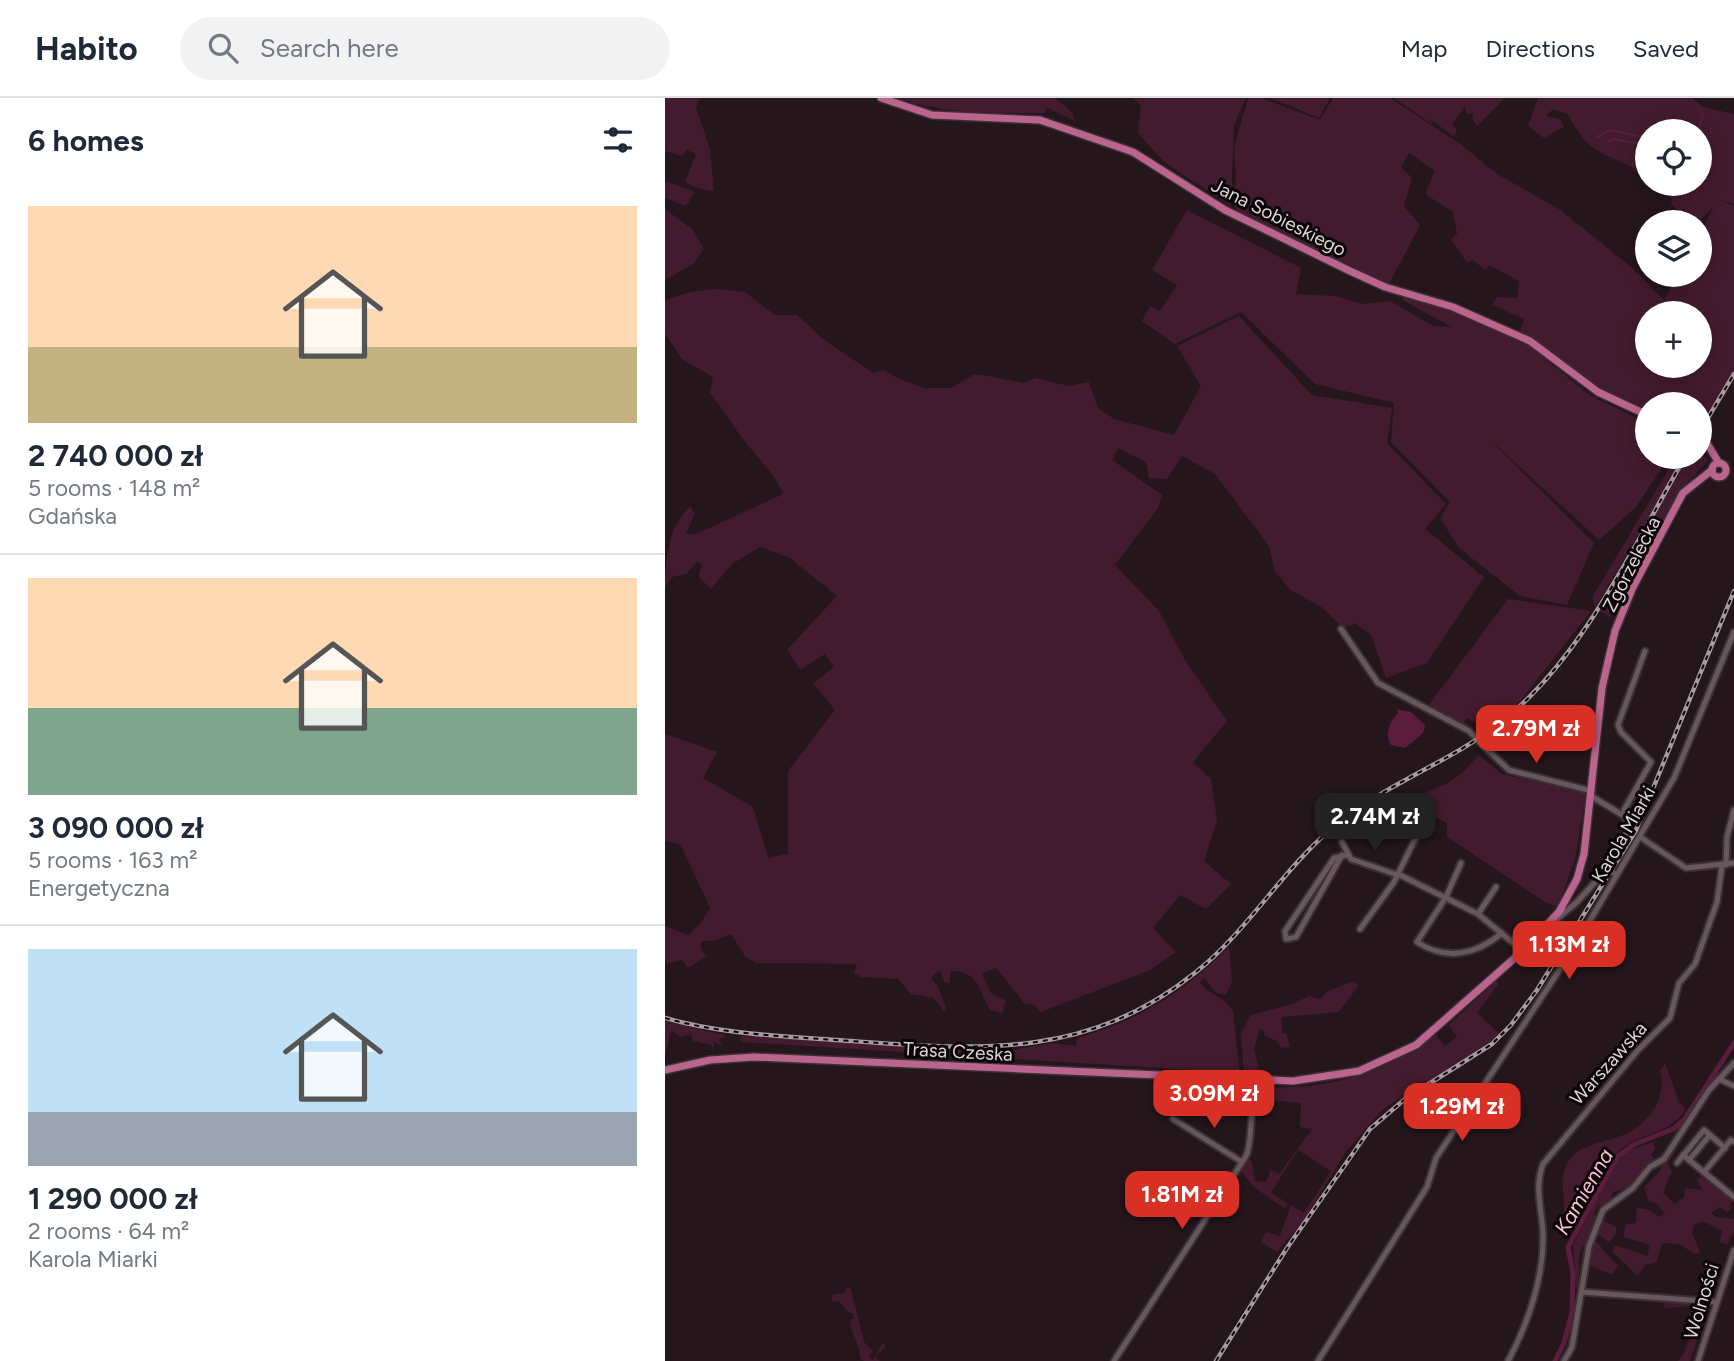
<!DOCTYPE html>
<html lang="en">
<head>
<meta charset="utf-8">
<style>
	:root { --surface:#fff; --page:#f2f2f3; --text:#1f2937; --muted:#747a83; --line:#e0e1e3; --accent:#d93025 }
	body { margin:0; font-family:Figtree,sans-serif; background:var(--page); color:var(--text); height:100vh; display:flex; flex-direction:column; font-size:26px; white-space:nowrap }
	* { box-sizing:border-box; margin:0 }
	p { font-size:23px; color:var(--muted) }
	.icon { flex:none; width:38px; height:38px; fill:none; stroke:currentColor; stroke-width:2; stroke-linecap:round; stroke-linejoin:round }
	.map { position:relative; flex:1; overflow:hidden }
	.side { display:flex; flex-direction:column; background:var(--surface); width:665px }
	.side>* { flex:none }
	.tools { position:absolute; left:970px; top:21px; display:grid; gap:14px }
	.tools a { display:grid; place-items:center; width:77px; height:77px; border-radius:50%; background:var(--surface); box-shadow:0 4px 18px #0003; font-size:35px }
	.price { position:absolute; translate:-50% -60px; padding:0 16px; border-radius:14px; background:var(--accent); color:#fff; font-size:23px; line-height:46px; filter:drop-shadow(0 2px 4px #0008) }
	.price::after { content:''; position:absolute; left:50%; top:42px; width:21px; height:16px; margin-left:-10px; background:inherit; clip-path:polygon(0 0,100% 0,50% 100%) }
	.price.active { background:#222; color:#fff }
	ul { padding:0; list-style:none }
	li { display:grid; align-content:center; gap:14px; height:371px; padding:0 28px }
	li+li { border-top:2px solid var(--line) }
	li span { display:grid; place-items:center; height:217px; border-radius:0px; color:#555 }
	li>.icon { margin-inline-start:auto }
	span .icon { width:126px; height:126px; fill:#fffc; stroke-width:1 }
	li b { font-size:30px }
	h2 { display:flex; justify-content:space-between; align-items:center; height:84px; padding:0 28px; font-size:30px }
	header { display:flex; align-items:center; gap:42px; box-sizing:border-box; height:98px; padding:0 35px; background:var(--surface); border-bottom:2px solid var(--line) }
	header strong { font-size:33px }
	nav { display:flex; gap:38px; margin-inline-start:auto; font-size:24px }
	.search { width:490px; height:63px; background:var(--page); display:flex; align-items:center; gap:18px; box-sizing:border-box; padding:0 24px; border-radius:38px; color:var(--muted); font-size:26px }
	main { display:flex; flex:1; min-height:0 }
	.map>svg:first-child { display:block }
	.green { fill:#431b2e; fill-rule:evenodd }
	.water { fill:#5c1c3d }
	.lines { fill:none; stroke-linecap:round; stroke-linejoin:round }
	.stream { stroke:#5c1c3d; stroke-width:2 }
	.river { stroke:#5c1c3d; stroke-width:5 }
	.minor-casing { stroke:#3b3135; stroke-width:9 }
	.major-casing { stroke:#3b3135; stroke-width:10 }
	.minor { stroke:#68565d; stroke-width:5 }
	.major { stroke:#bb648e; stroke-width:7 }
	.rail-casing { stroke:#a79ba0; stroke-width:4.5 }
	.rail { stroke:#0a0506; stroke-width:2; stroke-dasharray:5; stroke-linecap:butt }
	.labels { text-anchor:middle; stroke-width:6; stroke-linejoin:round; paint-order:stroke }
	.street-label { font-size:19px; fill:#ddd2d6; stroke:#0a0506 }
	.water-label { font-size:21px; font-style:italic; fill:#fcbed8; stroke:#0a0506 }
</style>
</head>
<body>
<header>
<strong>Habito</strong>
<div class="search"><svg class="icon" aria-label="search" viewBox="0 0 24 24"><circle cx="10" cy="10" r="6"/><path d="M15 15l6 6"/></svg>Search here</div>
<nav><a>Map</a><a>Directions</a><a>Saved</a></nav>
</header>
<main>
<section class="side">
<h2>6 homes<svg class="icon" aria-label="filters" viewBox="0 0 24 24"><path d="M4 7h16M4 17h16"/><circle cx="9" cy="7" r="2"/><circle cx="15" cy="17" r="2"/></svg></h2>
<ul>
<li><span style="background:linear-gradient(#ffd9b3 65%,#c2b280 0)"><svg class="icon" aria-label="home" viewBox="0 0 24 24"><path d="M3 11l9-7 9 7M6 9v11h12V9"/></svg></span><div><b>2 740 000 zł</b><p>5 rooms · 148 m²</p><p>Gdańska</p></div></li>
<li><span style="background:linear-gradient(#ffd9b3 60%,#7fa58c 0)"><svg class="icon" aria-label="home" viewBox="0 0 24 24"><path d="M3 11l9-7 9 7M6 9v11h12V9"/></svg></span><div><b>3 090 000 zł</b><p>5 rooms · 163 m²</p><p>Energetyczna</p></div></li>
<li><span style="background:linear-gradient(#bfe0f5 75%,#9aa5b1 0)"><svg class="icon" aria-label="home" viewBox="0 0 24 24"><path d="M3 11l9-7 9 7M6 9v11h12V9"/></svg></span><div><b>1 290 000 zł</b><p>2 rooms · 64 m²</p><p>Karola Miarki</p></div></li>
</ul>
</section>
<div class="map">
<svg width="1069" height="1263" viewBox="0 0 1069 1263">
	<rect width="100%" height="100%" fill="#25161c"/>
	<g class="green">
		<polygon points="0,0 35,0 31,9 45,51 49,93 32,90 20,84 31,56 22,52 17,58 0,53"/>
		<path d="M233,0H390L407,14L410,23L381,9L380,15C330,15 280,17 233,0Z"/>
		<polygon points="468,0 581,0 569,27 566,108 499,64 473,35 476,7"/>
		<path d="M583,0H596L655,22L668,0H725L794,45L832,76L894,111L965,168L999,202L1013,177H1034V136L1050,107L1036,121L1034,128V124H1025L1006,106L1007,101L989,86H1034V33H982V80C947,52 926,64 903,16L888,11L881,18L895,21L899,29L879,40L863,28L873,0H1027L1038,9L1069,16V106L1053,101L1069,108V274L1034,333V306H982V314L938,293L885,252L854,235L859,221L827,207L832,199L852,200L854,183L824,167L821,173L808,162L802,165L786,141L792,136L788,114L760,96L770,73L744,55L736,69L747,80L739,108L755,127L722,190L579,122L568,106L571,79L569,50ZM982,215H1034V268H982Z"/>
		<polygon points="605,0 665,0 654,20"/>
		<polygon points="729,0 840,0 812,28 807,21 809,15 802,16 800,8 787,27 792,32 789,38 764,21 770,28"/>
		<polygon points="0,83 30,94 21,108 0,100"/>
		<polygon points="0,111 28,132 39,151 28,166 0,182"/>
		<polygon points="522,112 636,170 631,196 670,198 698,206 725,203 768,228 787,229 737,202 738,198 796,215 859,244 926,298 982,325 982,359 1004,359 971,409 934,442 820,337 929,445 902,507 855,498 794,450 775,420 785,404 726,344 729,305 650,286 576,214 510,246 477,223 485,208 495,213 512,187 487,172"/>
		<path d="M52,191L80,194L110,217H132L158,241L208,275L219,272L234,281L259,290H286L308,277H318L358,285L370,280L404,288L424,284L433,310L449,321L509,337L536,288L512,248L574,218L647,297L727,310L722,345L781,406L760,431L819,479L762,565L721,580L706,537L690,525L678,530L658,510L626,492L610,474L604,448L550,376L517,358L502,381L484,380L481,364L453,350L447,362L497,397L493,410L450,467L494,513L520,562L562,623L528,664L546,681L552,722L539,763L566,786L541,811L515,797L488,830L511,854L485,872L376,914L370,907L360,906L331,870L317,876L326,895L341,903L337,915L325,912C312,891 316,874 285,873V885H280L275,873L269,876L266,881L273,888L281,910L279,913L268,900L246,896L233,881L196,879L189,875L192,866L91,865L80,858L66,836L48,843H36V851L41,858L23,870L17,862L0,866V828L23,837L35,826L45,810L15,746L0,743V636L52,654L38,680L88,709L103,760L123,756V673L170,612L148,585L169,569L160,556L135,572L122,552L172,498L125,460L95,449L67,466L46,491L33,478L37,466L32,464L21,476L7,479L0,489C0,471 3,442 11,427C14,420 21,414 25,408L30,416L21,435L29,437L118,396C109,374 92,360 78,341C66,326 58,310 45,295L48,279L17,261L0,236V202L25,194Z"/>
		<polygon points="1035,350 1043,363 1019,388 952,517 944,518 932,512 1022,359 1034,359"/>
		<polygon points="1011,359 1019,359 930,510 928,498"/>
		<polygon points="843,501 926,513 852,607 812,638 810,625 802,620 797,627 763,608"/>
		<path d="M813,657L837,676L921,695L910,760L893,809L880,804L782,739V725L738,704C771,689 790,688 813,657Z"/>
		<path d="M564,848L567,884L561,897L551,895L539,880L535,884C543,896 561,900 568,913L575,975L76,944V938L341,953L388,945L411,948L412,940C471,924 523,892 564,848Z"/>
		<path d="M831,883L834,885L812,915L835,936L795,967L746,992L717,1012L680,1055L637,1125L612,1154L596,1144L601,1134L615,1138L626,1107L639,1115L666,1073L633,1052L606,1094L623,1106L620,1111L589,1089L575,1072L583,1061L587,1064L590,1083L601,1084L606,1072L614,1076L647,1031L635,1029L636,1005L594,1001L601,989C669,992 717,974 771,937L780,948L792,939L784,927Z"/>
		<polygon points="686,884 694,887 674,914 617,919 617,936 621,935 625,949 616,950 612,943 600,938 598,931 594,932 589,951 595,975 579,976 576,935 586,917 627,906 644,898 655,901 663,893"/>
		<polygon points="0,923 62,938 54,941 57,948 49,944 49,953 46,947 28,943 26,937 16,939 6,932 0,959"/>
		<path d="M1000,965L1014,1004L1021,1011C1002,1039 975,1033 953,1054C933,1074 924,1106 906,1129C898,1119 899,1106 898,1093C895,1040 936,1051 968,1032C988,1020 1002,995 995,973Z"/>
		<polygon points="988,1044 990,1051 986,1057 990,1062 964,1089 948,1094 944,1104 933,1108 929,1114 931,1119 951,1129 951,1136 944,1144 931,1135 928,1140 953,1168 947,1177 925,1167 926,1154 918,1148 914,1155 914,1190 911,1190 908,1147 952,1064 962,1053"/>
		<polygon points="1009,1051 1011,1052 1002,1066 1007,1073 998,1095 1010,1106 1019,1099 1020,1090 1037,1092 1032,1082 1037,1079 1069,1102 1065,1106 1067,1110 1062,1114 1055,1109 1046,1115 1050,1119 1069,1121 1069,1133 1062,1147 1055,1144 1057,1133 1038,1123 1029,1127 1027,1135 1035,1154 1030,1156 1014,1146 997,1145 992,1164 980,1167 973,1178 948,1154 950,1147 982,1158 985,1147 958,1139 961,1126 971,1125 972,1110 985,1112 994,1119 1000,1116 991,1105 984,1104 979,1089 996,1072 996,1066"/>
		<path d="M181,1189L186,1191L199,1244L208,1253L203,1258L208,1262L218,1245L221,1248L210,1259L215,1263H199L195,1259C195,1247 186,1236 185,1222L189,1220L188,1215H184L175,1204L167,1203V1197L180,1195Z"/>
		<path d="M947,1194L1028,1199L1040,1219L1025,1263H1013C1027,1249 1027,1227 1027,1208L999,1210L1000,1199Z"/>
	</g>
	<path class="water" d="M732,611L746,614L760,627L758,635L740,650L726,647C720,638 724,622 733,616Z"/>
	<g class="lines">
		<g class="stream">
			<polyline points="1033,33 1038,17"/>
			<polyline points="932,39 945,32 982,40"/>
			<polyline points="943,44 947,41 982,47"/>
		</g>
		<polyline class="river" points="890,1263 899,1245 907,1214 908,1176 903,1149 953,1058 970,1046 1008,1031 1019,1022 1069,945"/>
		<g class="minor-casing">
			<g id="minor">
				<polyline points="676,531 713,585 804,633 811,640"/>
				<polyline points="813,643 844,672 927,693"/>
				<polyline points="926,698 959,718"/>
				<polyline points="975,739 1021,770 1069,765"/>
				<polyline points="677,744 686,761 733,777"/>
				<polyline points="677,757 631,839 621,841 620,833 669,760 682,757"/>
				<path d="M796,765L781,799L752,844C781,863 811,857 837,835"/>
				<polyline points="1061,767 1062,739 1069,712"/>
				<polyline points="942,771 963,732 959,712 986,664 956,634 953,627 980,553"/>
				<polyline points="733,776 813,816 858,853"/>
				<polyline points="813,816 831,789"/>
				<polyline points="884,828 912,804 942,771 952,777"/>
				<polyline points="695,831 729,784 754,733"/>
				<polyline points="1054,981 1069,988"/>
				<polyline points="586,982 587,1001"/>
				<polyline points="508,1021 577,1064"/>
				<polyline points="1018,1057 1069,1099"/>
				<polyline points="1024,1062 1045,1037"/>
				<polyline points="1012,1065 1039,1032 1060,1050"/>
				<polyline points="1039,1074 1066,1042 1069,1044"/>
				<polyline points="917,1194 1052,1204"/>
				<path d="M449,1263L581,1058C590,1039 581,992 599,983"/>
				<polyline points="653,1263 762,1089 771,1060 907,853 1009,680 1069,534"/>
				<path d="M843,1263C863,1226 879,1179 878,1136C877,1111 869,1090 878,1066L973,952L1005,920L1014,885L1030,866L1052,804L1057,768"/>
				<polyline points="899,1263 907,1249 924,1148 938,1112 968,1090 985,1069 999,1061 1044,992 1069,965"/>
				<polyline points="1033,1263 1069,1152"/>
			</g>
		</g>
		<g class="major-casing">
			<g id="major">
				<polyline points="216,0 267,17 375,22 468,54 560,112 685,173 720,189 788,209 865,243 933,294 982,317"/>
				<polyline points="1034,341 1043,347 1054,365"/>
				<circle cx="1054" cy="372" r="7"/>
				<polyline points="0,972 45,962 89,959 628,983 694,973 751,947 852,858 894,814 912,781 919,756 937,590 950,533 968,489 1018,395 1047,372"/>
			</g>
		</g>
		<use href="#minor" class="minor"/>
		<use href="#major" class="major"/>
		<g class="rail-casing">
			<g id="rail">
				<polyline points="1034,335 1069,276"/>
				<path d="M0,920C56,936 114,938 171,942C306,951 418,965 531,874C586,830 621,765 677,722C726,684 786,663 835,625C917,562 969,447 1020,359"/>
				<polyline points="551,1263 622,1150 705,1031 740,1001 827,946 846,927 872,892 971,732 1069,493"/>
			</g>
		</g>
		<use href="#rail" class="rail"/>
	</g>
	<g class="labels">
		<g class="street-label">
			<text transform="translate(614 119) rotate(27)" y="7">Jana Sobieskiego</text>
			<text transform="translate(966 466) rotate(-63)" y="7">Zgorzelecka</text>
			<text transform="translate(958 736) rotate(-60)" y="7">Karola Miarki</text>
			<text transform="translate(293 953) rotate(3)" y="7">Trasa Czeska</text>
			<text transform="translate(943 965) rotate(-48)" y="7">Warszawska</text>
			<text transform="translate(1036 1203) rotate(-73)" y="7">Wolności</text>
		</g>
		<g class="water-label">
			<text transform="translate(919 1094) rotate(-60)" y="7">Kamienna</text>
		</g>
	</g>
</svg>
<div class="tools">
<a><svg class="icon" aria-label="locate" viewBox="0 0 24 24"><circle cx="12" cy="12" r="6"/><path d="M12 2v4M12 18v4M2 12h4M18 12h4"/></svg></a>
<a><svg class="icon" aria-label="layers" viewBox="0 0 24 24"><path d="M12 4l9 5-9 5-9-5zM3 14l9 5 9-5"/></svg></a>
<a>+</a>
<a>−</a>
</div>
<b class="price" style="left:871px;top:667px">2.79M zł</b>
<b class="price active" style="left:710px;top:755px">2.74M zł</b>
<b class="price" style="left:904px;top:883px">1.13M zł</b>
<b class="price" style="left:549px;top:1032px">3.09M zł</b>
<b class="price" style="left:797px;top:1045px">1.29M zł</b>
<b class="price" style="left:517px;top:1133px">1.81M zł</b>
</div>
</main>
</body>
</html>
